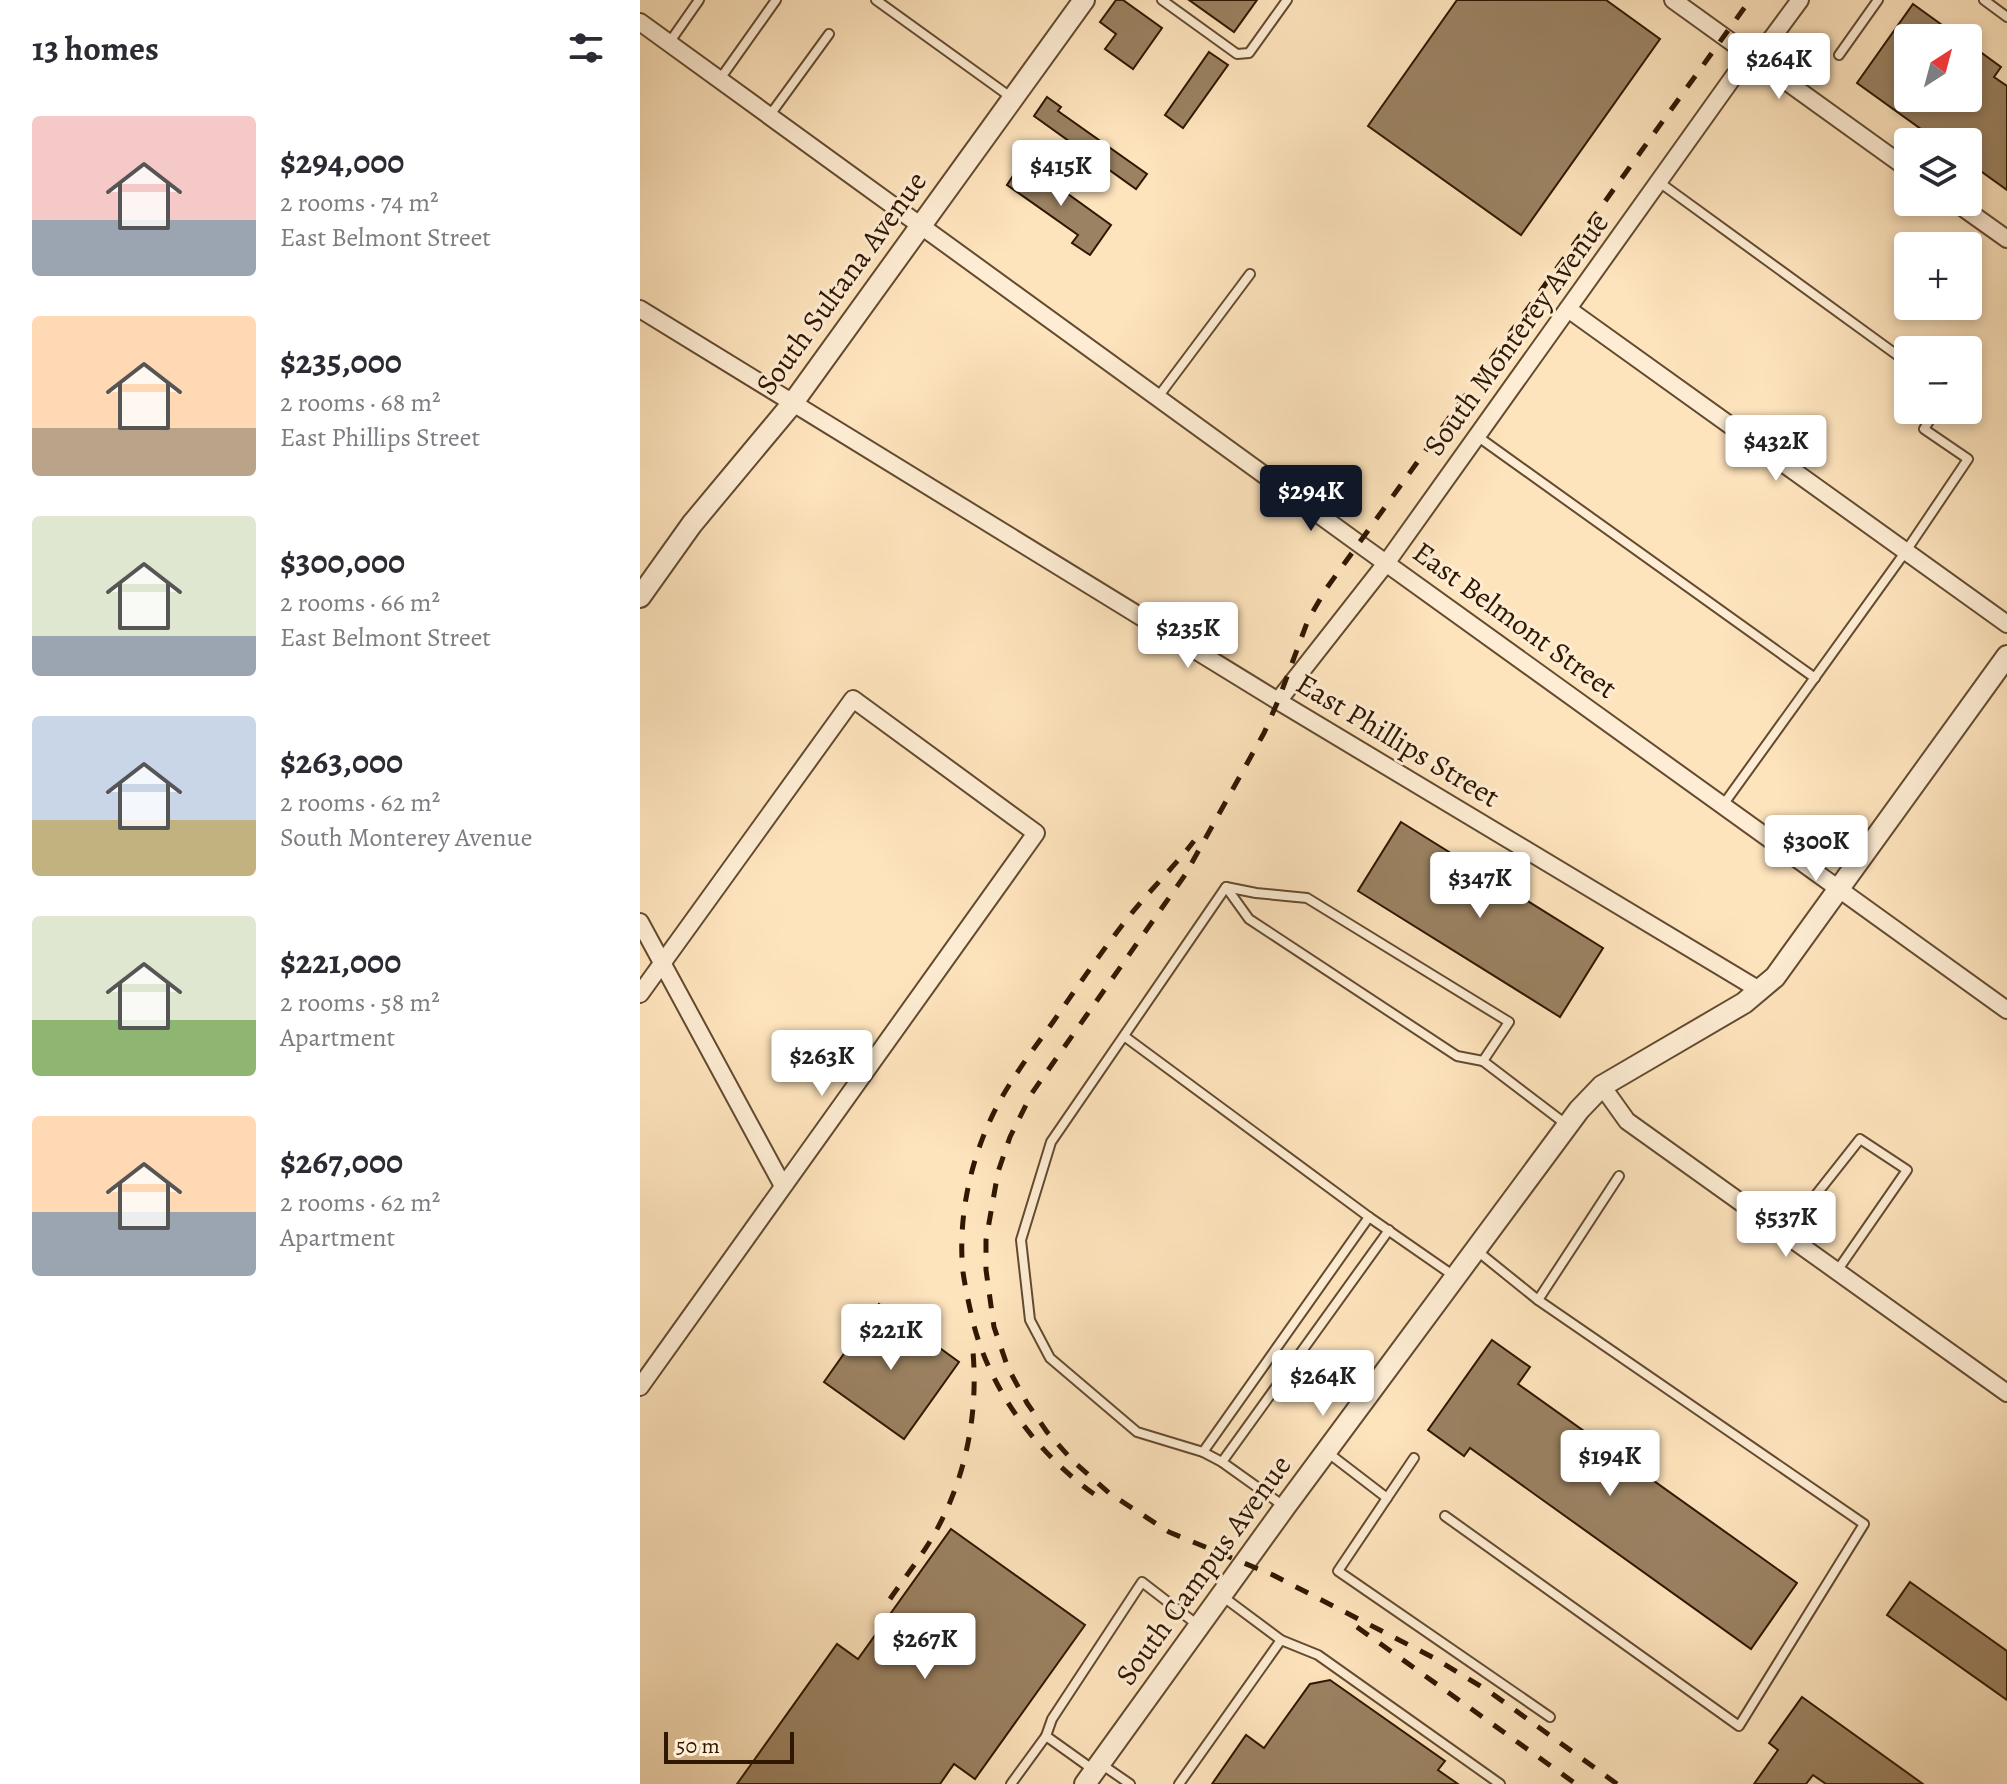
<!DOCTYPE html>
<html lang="en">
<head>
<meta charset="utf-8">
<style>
	:root { --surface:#fff; --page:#f7f7f7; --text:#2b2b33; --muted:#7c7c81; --accent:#111827 }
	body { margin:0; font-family:Alegreya,serif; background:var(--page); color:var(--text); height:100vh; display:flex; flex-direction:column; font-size:30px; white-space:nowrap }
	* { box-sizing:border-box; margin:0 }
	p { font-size:26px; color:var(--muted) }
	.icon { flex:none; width:44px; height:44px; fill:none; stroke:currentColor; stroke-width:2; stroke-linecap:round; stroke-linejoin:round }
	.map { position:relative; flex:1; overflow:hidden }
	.panel { display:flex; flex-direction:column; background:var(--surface); width:640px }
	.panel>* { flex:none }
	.needle { width:52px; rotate:36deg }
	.fabs { position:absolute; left:1254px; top:24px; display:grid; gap:16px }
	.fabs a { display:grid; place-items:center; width:88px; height:88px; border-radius:8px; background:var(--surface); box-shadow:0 4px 12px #0003; font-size:40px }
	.scale { position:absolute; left:24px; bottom:20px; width:130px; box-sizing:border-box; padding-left:8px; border:4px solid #2f1700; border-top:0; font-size:22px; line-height:28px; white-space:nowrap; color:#2f1700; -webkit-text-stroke:6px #feedd4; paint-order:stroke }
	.price { position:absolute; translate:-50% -68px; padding:0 18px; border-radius:8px; background:#fff; color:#222; font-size:26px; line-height:52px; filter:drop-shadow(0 2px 4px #0008) }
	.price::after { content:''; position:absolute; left:50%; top:48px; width:24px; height:18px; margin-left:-12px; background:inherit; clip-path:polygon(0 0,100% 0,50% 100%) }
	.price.current { background:var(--accent); color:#fff }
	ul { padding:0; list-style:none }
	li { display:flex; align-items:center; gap:24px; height:200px; padding:0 32px }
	li span { display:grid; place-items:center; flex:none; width:224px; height:160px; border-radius:8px; color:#555 }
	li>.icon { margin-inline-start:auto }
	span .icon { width:96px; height:96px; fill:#fffc; stroke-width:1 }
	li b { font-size:34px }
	h2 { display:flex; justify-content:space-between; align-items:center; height:96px; padding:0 32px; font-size:34px }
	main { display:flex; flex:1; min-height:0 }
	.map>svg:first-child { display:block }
	.building { fill:#9b8262; stroke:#2f1700; stroke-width:2 }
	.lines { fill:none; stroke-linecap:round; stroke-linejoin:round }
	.service-casing { stroke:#634a2f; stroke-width:12 }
	.minor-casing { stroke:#634a2f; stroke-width:20 }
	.tertiary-casing { stroke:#634a2f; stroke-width:24 }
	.service { stroke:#feedd4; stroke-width:8 }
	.minor { stroke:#feedd4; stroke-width:16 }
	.tertiary { stroke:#feedd4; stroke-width:20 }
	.rail { stroke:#2f1700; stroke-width:5; stroke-dasharray:14 14; stroke-linecap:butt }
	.labels { text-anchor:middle; stroke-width:6; stroke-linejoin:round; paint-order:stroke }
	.street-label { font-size:30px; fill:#2f1700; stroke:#feedd4 }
</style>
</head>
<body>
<main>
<section class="panel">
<h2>13 homes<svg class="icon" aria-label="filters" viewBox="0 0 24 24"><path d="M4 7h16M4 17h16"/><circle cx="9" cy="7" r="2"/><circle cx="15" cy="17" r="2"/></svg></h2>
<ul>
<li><span style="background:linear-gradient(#f6c9c9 65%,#9aa5b1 0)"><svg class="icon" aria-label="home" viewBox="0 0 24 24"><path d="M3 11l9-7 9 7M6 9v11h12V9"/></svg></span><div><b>$294,000</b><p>2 rooms · 74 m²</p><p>East Belmont Street</p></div></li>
<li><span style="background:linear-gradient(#ffd9b3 70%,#b9a48a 0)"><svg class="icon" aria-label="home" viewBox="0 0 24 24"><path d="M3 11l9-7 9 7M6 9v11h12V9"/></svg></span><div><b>$235,000</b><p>2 rooms · 68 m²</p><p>East Phillips Street</p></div></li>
<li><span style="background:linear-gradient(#dfe7d0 75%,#9aa5b1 0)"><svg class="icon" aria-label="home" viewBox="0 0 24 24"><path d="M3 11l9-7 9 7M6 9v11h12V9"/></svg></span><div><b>$300,000</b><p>2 rooms · 66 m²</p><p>East Belmont Street</p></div></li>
<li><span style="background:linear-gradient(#c9d6e8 65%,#c2b280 0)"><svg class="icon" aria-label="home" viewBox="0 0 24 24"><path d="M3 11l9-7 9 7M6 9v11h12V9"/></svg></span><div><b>$263,000</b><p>2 rooms · 62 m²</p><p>South Monterey Avenue</p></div></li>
<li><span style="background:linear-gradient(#dfe7d0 65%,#8fb573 0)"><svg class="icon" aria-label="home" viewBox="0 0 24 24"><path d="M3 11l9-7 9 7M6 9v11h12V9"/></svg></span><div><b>$221,000</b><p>2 rooms · 58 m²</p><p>Apartment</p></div></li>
<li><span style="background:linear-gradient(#ffd9b3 60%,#9aa5b1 0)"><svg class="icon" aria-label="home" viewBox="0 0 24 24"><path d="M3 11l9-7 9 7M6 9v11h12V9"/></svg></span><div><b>$267,000</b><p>2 rooms · 62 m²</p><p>Apartment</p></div></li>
</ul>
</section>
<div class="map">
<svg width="1367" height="1784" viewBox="0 0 1367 1784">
	<rect width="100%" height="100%" fill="#fee4bd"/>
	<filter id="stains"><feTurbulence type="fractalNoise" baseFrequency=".0025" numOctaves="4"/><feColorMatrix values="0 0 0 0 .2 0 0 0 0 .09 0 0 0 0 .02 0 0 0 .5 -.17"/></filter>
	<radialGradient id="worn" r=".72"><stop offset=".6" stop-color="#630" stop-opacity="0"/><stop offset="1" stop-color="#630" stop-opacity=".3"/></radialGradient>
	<g class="building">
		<polygon points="476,0 483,0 522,28 493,69 465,49 476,34 460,22"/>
		<polygon points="549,0 617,0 594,32"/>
		<polygon points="817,0 966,0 1020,39 881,235 728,126"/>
		<polygon points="1273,4 1320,38 1268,38 1268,98 1328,98 1328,43 1361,67 1354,77 1367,86 1367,190 1328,162 1328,142 1299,142 1217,83"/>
		<polygon points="569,52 588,65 543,128 525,115"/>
		<polygon points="407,97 421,107 418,111 507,174 496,189 394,116"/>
		<polygon points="380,165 394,175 396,171 471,225 450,255 432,243 438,235 367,185"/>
		<polygon points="761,822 963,948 920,1017 718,891"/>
		<polygon points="239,1304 319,1362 264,1439 184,1382"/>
		<polygon points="852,1340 890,1367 878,1384 1157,1583 1111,1649 830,1448 824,1456 788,1430"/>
		<polygon points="311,1529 445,1625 335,1779 314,1764 300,1784 97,1784 197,1644 218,1659"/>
		<polygon points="1270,1582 1367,1651 1367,1700 1247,1615"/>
		<polygon points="690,1680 805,1761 798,1770 818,1784 572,1784 606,1735 624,1748 670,1684"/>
		<polygon points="1162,1697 1283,1784 1186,1784 1173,1775 1166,1784 1114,1784 1138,1750 1129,1743"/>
	</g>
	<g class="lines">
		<g class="service-casing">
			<g id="service">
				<polyline points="236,0 372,98"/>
				<polyline points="522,0 597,54 609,53 647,0"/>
				<polyline points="1344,0 1367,17"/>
				<polyline points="29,43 59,0"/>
				<polyline points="1199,55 1238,0"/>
				<polyline points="80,79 136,0"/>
				<polyline points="130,115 189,34"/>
				<polyline points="1019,182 1268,363"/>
				<polyline points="518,397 610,274"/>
				<polyline points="837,436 1175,678"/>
				<polyline points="1083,805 1266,551 1328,459 1284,429 1296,410"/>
				<polyline points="586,887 609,919 817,1056 843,1061"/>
				<polyline points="484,1036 729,1217 563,1452 497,1432 410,1358 390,1320 381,1240 411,1142 586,887 616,893 667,898 869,1022 843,1061 927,1125"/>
				<polyline points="729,1217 814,1276"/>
				<polyline points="1145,1234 1220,1139 1267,1170 1197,1271"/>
				<polyline points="836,1250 898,1300 979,1176"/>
				<polyline points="563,1452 582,1462"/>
				<polyline points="687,1452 747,1498 774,1458"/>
				<polyline points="747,1498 698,1571 910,1717"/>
				<polyline points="645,1507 582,1462 749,1230"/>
				<polyline points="805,1516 1099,1726 1224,1524 898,1300"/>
				<polyline points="582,1596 641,1640 678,1655 860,1784"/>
				<polyline points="461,1764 490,1784"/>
				<polyline points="455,1771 406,1736 412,1719 502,1582 559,1626"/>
				<polyline points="371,1784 406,1736"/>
				<polyline points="539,1784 641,1640"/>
			</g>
		</g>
		<g class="minor-casing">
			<g id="minor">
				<polyline points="1033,0 1268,169"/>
				<polyline points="0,22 718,543 1367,1010"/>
				<polyline points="1315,202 1367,239"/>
				<polyline points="0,309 638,701 1121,991"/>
				<polyline points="928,309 1367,624"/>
				<polyline points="638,701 747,562 1094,76 1132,38 1160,0"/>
				<polyline points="0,922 143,1186"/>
				<polyline points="0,994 213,699 396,833 0,1387"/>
				<polyline points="962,1086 987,1121 1367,1393"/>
			</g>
		</g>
		<g class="tertiary-casing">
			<g id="tertiary">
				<polyline points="0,597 52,524 152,404 444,0"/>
				<polyline points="445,1784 645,1507 939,1110 962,1086 1104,1003 1135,977 1367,656"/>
			</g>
		</g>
		<use href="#service" class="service"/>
		<use href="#minor" class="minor"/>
		<use href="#tertiary" class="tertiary"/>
		<g class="rail">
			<path d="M454,1494C395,1452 346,1385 331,1313C328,1300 325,1286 323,1272C317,1213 333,1148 362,1097C377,1071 395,1047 413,1022C438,986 463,949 491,914C511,889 534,867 554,841"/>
			<path d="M250,1599C263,1580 277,1562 289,1543C326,1483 340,1411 332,1342"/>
			<polyline points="717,1627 936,1784"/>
			<polyline points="977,1784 850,1692 796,1659 633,1575 529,1532 469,1493 433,1461 407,1432 387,1403 368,1368 354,1327 346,1270 346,1240 358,1172 370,1137 392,1093 545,875 624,733 638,701 668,620 686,589 1110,0"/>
		</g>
	</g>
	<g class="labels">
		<g class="street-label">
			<text transform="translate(201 283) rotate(-54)" y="10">South Sultana Avenue</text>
			<text transform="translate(876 334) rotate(-54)" y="10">South Monterey Avenue</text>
			<text transform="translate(875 620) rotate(36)" y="10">East Belmont Street</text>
			<text transform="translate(758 740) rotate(31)" y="10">East Phillips Street</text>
			<text transform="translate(563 1570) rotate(-54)" y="10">South Campus Avenue</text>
		</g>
	</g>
	<rect width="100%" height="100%" filter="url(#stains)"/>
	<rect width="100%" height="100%" fill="url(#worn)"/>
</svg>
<div class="fabs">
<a><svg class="needle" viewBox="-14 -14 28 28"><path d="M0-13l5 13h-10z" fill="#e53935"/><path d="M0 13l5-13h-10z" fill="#7c7c81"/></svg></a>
<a><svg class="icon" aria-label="layers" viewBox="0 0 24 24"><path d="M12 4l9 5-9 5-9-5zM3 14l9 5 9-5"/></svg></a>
<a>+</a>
<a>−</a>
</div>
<div class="scale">50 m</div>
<b class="price" style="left:1139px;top:101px">$264K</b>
<b class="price" style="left:421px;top:208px">$415K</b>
<b class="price" style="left:1136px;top:483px">$432K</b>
<b class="price current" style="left:671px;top:533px">$294K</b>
<b class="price" style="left:548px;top:670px">$235K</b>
<b class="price" style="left:1176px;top:883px">$300K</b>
<b class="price" style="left:840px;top:920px">$347K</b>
<b class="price" style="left:182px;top:1098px">$263K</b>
<b class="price" style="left:1146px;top:1259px">$537K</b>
<b class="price" style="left:251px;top:1372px">$221K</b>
<b class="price" style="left:683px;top:1418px">$264K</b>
<b class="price" style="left:970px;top:1498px">$194K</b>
<b class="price" style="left:285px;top:1681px">$267K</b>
</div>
</main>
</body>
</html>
